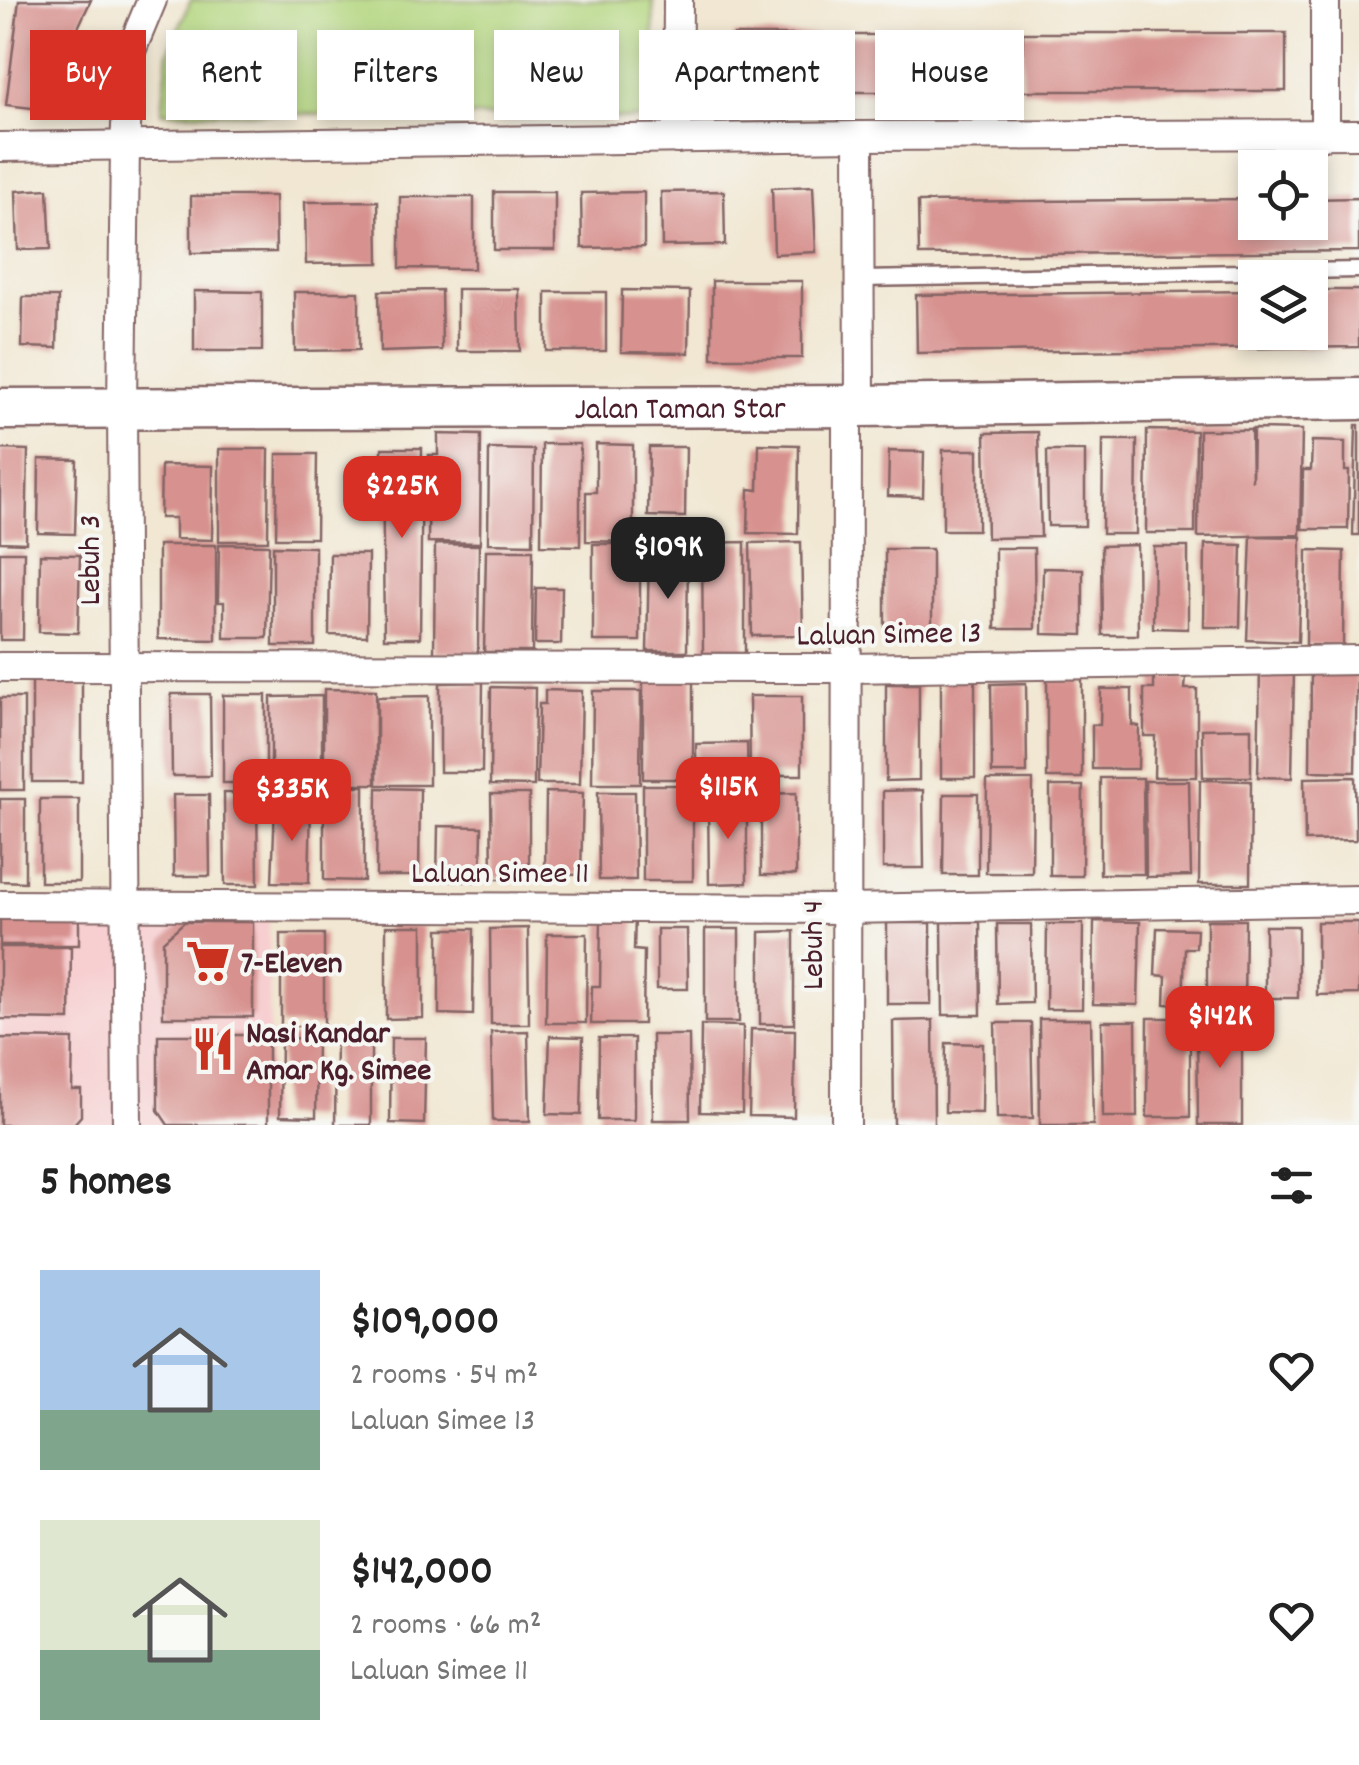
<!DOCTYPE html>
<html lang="en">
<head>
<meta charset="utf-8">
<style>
	:root { --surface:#fff; --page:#f2f2f2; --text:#222; --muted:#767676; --accent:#d93025 }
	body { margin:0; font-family:Dekko,sans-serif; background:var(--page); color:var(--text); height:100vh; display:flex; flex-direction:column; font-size:38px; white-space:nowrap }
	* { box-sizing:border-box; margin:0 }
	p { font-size:32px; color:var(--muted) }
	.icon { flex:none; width:55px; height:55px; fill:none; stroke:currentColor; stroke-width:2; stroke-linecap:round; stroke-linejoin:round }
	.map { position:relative; height:1125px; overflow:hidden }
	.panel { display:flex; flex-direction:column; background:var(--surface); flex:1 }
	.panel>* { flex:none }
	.top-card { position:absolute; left:30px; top:30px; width:1300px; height:90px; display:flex; gap:20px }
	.buttons { position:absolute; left:1238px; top:150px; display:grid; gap:20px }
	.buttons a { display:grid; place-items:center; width:90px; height:90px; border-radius:0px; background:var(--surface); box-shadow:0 5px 15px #0003; font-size:50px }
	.price { position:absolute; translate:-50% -85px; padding:0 22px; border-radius:20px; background:var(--accent); color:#fff; font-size:32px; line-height:65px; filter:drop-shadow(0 2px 5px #0008) }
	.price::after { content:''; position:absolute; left:50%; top:60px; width:30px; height:22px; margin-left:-15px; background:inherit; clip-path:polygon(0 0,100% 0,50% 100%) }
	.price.current { background:#222; color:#fff }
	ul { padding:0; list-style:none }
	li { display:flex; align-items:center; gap:30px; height:250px; padding:0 40px }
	li span { display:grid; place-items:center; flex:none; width:280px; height:200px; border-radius:0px; color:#555 }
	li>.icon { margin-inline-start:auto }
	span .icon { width:120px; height:120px; fill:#fffc; stroke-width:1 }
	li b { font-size:42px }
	h2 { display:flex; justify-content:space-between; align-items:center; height:120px; padding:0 40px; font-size:42px }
	.tag { padding:0 35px; border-radius:0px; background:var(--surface); box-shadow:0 5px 15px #0003; font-size:35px; line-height:90px }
	.tag.current { background:var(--accent); color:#fff }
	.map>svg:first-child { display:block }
	.built { fill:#f7cfd1 }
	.green { fill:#b3d67f; stroke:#7e7a55; stroke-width:2.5 }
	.building { fill:#d7918e }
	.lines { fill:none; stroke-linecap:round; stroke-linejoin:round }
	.lane-casing { stroke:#846565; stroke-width:19 }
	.street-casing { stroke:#846565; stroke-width:32 }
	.secondary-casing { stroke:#846565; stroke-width:45 }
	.lane { stroke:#fff; stroke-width:14 }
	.street { stroke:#fff; stroke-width:28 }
	.secondary { stroke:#fff; stroke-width:40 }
	.labels { text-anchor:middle; stroke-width:8; stroke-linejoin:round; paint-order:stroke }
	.street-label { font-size:32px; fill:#4a1f2b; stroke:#f6f6f2 }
	.poi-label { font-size:32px; font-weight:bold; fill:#4a1f2b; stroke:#f6f6f2; text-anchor:start }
</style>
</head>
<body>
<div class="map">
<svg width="1359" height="1125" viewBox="0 0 1359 1125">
	<rect width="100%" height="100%" fill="#f6f6f2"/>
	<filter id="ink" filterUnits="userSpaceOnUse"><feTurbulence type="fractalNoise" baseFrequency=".01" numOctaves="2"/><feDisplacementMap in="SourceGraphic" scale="20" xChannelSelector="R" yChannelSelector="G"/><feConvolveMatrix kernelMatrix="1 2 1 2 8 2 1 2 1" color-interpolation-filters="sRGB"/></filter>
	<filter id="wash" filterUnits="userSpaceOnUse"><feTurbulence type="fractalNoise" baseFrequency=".0048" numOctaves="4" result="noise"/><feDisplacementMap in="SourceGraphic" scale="40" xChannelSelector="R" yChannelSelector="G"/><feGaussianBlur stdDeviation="2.25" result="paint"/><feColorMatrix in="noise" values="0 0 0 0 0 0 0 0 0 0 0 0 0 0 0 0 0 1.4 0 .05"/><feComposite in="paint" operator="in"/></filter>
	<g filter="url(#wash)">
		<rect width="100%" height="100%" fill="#f1e7d2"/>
		<polygon class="built" points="269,904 270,1125 0,1125 0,905"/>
		<polygon class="green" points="191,0 653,0 655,119 162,112 168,53"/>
		<g id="blocks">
			<g class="building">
				<polygon points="19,0 91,0 76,32 66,112 6,105"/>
				<polygon points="1023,33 1286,33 1286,91 1022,91"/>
				<rect x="734" y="35" width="267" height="57"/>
				<polygon points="813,186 816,252 774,254 772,188"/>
				<polygon points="48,189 51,249 18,250 16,191"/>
				<polygon points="724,191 725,245 662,246 661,192"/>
				<rect x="494" y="192" width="61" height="58"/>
				<polygon points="644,192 644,247 582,248 581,193"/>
				<polygon points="191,196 275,196 276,252 191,253"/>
				<polygon points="400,197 474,197 474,269 400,268"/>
				<polygon points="1359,198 1359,251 919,255 918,202 1255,199 1255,222 1310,222 1310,199"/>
				<polygon points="378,201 379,263 306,264 305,202"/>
				<rect x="712" y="281" width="90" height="77"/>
				<polygon points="457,289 519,289 520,351 457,351"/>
				<polygon points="441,290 442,350 380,352 379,291"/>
				<polygon points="622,290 690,291 689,353 621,352"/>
				<polygon points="1310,290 1359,290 1359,347 917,353 916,295 1255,291 1255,332 1310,332"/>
				<polygon points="194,291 262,292 262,351 194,351"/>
				<polygon points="294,292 359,292 359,350 295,351"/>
				<rect x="546" y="292" width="60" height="59"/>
				<polygon points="23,297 58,297 57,348 22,347"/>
				<polygon points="1356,425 1359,425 1359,535 1353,535"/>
				<polygon points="1253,429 1302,430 1300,535 1198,537 1199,430 1251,430 1252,481"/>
				<polygon points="1147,430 1196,431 1195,533 1146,533"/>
				<polygon points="1038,432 1041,537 987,538 985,433"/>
				<polygon points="438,434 481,435 480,543 428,542 429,455 438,455"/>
				<polygon points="1103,440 1137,440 1136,534 1102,534"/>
				<polygon points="1312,441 1345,442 1345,471 1349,471 1348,529 1302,529 1303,470 1311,470"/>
				<polygon points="542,444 580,444 580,546 541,545"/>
				<polygon points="596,444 633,445 633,542 586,541 586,492 596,492"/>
				<polygon points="759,444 799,445 798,534 748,533 749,489 758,490"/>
				<polygon points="649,447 686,447 685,517 648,516"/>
				<polygon points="382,448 422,448 420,638 384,638"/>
				<polygon points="0,449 28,450 26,543 0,542"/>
				<polygon points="219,449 269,449 268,541 219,541"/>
				<polygon points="489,449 534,450 533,544 488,543"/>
				<rect x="943" y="450" width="35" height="80"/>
				<polygon points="889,451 924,452 923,497 888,496"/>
				<polygon points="1047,451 1085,451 1085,526 1048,526"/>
				<polygon points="277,454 317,454 316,538 276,538"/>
				<polygon points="39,459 77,460 75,534 38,533"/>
				<polygon points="161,465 213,466 212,540 175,539 175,518 160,518"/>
				<polygon points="1251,536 1301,537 1298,642 1247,640"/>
				<polygon points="745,542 745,653 703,653 702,543"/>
				<polygon points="801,542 803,635 752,636 750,543"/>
				<polygon points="219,544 269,545 267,638 224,638 224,602 218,602"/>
				<polygon points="435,544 479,545 478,654 434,653"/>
				<rect x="593" y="544" width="47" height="97"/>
				<polygon points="1205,544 1242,545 1240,627 1204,627"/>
				<polygon points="158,545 216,545 216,640 158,639"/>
				<polygon points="1137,545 1138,635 1102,635 1101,546"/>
				<polygon points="273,546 315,547 315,646 273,646"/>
				<polygon points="1154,547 1188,547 1188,629 1153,628"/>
				<polygon points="995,548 1034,548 1035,629 995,629"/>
				<rect x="885" y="549" width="47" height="83"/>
				<polygon points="486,550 533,550 532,652 484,652"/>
				<polygon points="1307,550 1344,551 1343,646 1306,645"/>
				<polygon points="0,552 24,552 23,640 0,640"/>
				<polygon points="649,552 688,553 687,651 647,651"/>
				<polygon points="40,554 80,555 78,633 39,632"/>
				<polygon points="330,554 368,554 367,636 329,635"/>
				<polygon points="1043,568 1083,569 1083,635 1042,634"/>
				<polygon points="536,588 562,588 561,644 535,644"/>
				<polygon points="1260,669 1294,670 1292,778 1258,777"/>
				<polygon points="1311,669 1357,670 1355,772 1310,771"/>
				<rect x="941" y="670" width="34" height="108"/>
				<rect x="643" y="674" width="50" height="105"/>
				<polygon points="1154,677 1186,677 1185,689 1197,689 1197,777 1154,777 1155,736 1144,736 1144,689 1154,689"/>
				<rect x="1047" y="679" width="35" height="99"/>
				<polygon points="82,680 82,782 32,782 32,681"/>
				<polygon points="483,682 482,772 440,772 440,683"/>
				<polygon points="1026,683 1027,773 992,773 991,684"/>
				<polygon points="886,684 919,684 919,780 886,781"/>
				<polygon points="491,687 535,688 534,786 490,785"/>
				<polygon points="324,689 376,690 376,784 324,784"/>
				<polygon points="1101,689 1132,689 1132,725 1139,726 1138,769 1092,769 1092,725 1100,725"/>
				<polygon points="545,690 582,691 580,784 537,784 539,704 545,704"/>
				<polygon points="593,691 641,691 640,784 592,784"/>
				<polygon points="171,694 210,694 211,776 172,776"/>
				<rect x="223" y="695" width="43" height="88"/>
				<polygon points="322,696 322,784 271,784 271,697"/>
				<polygon points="429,696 429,785 377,785 377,697"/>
				<polygon points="749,696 802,696 802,775 750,775"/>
				<rect x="0" y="698" width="24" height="92"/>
				<polygon points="1251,728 1251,777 1203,777 1202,729"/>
				<polygon points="747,743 748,783 696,784 696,744"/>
				<polygon points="1355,777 1356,840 1305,841 1304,778"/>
				<polygon points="1100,778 1143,778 1144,874 1100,874"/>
				<polygon points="987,780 1033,780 1032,873 986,873"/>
				<polygon points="1200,780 1251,781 1250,884 1199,884"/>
				<polygon points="1145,781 1189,781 1191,876 1146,877"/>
				<rect x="643" y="785" width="50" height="96"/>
				<polygon points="324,786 364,786 364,881 324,880"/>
				<polygon points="1050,786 1083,786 1082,876 1050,876"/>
				<polygon points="377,788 420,789 419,876 376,876"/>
				<polygon points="923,790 924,868 883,868 883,791"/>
				<polygon points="546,792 583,793 581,875 545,874"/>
				<polygon points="598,792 635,792 636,880 599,880"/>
				<polygon points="224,793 257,793 258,885 225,885"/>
				<polygon points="796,793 796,875 761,875 761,794"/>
				<polygon points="491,794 529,794 529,879 492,879"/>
				<polygon points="944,794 978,794 978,875 943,875"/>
				<polygon points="173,795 209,795 210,876 174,876"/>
				<polygon points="0,799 25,799 25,882 0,881"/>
				<rect x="40" y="799" width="39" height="83"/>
				<polygon points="708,800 747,800 747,883 709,884"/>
				<polygon points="275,805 311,805 309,883 272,882"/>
				<polygon points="438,826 482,827 481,882 437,881"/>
				<polygon points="601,915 635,916 634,950 644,951 643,1024 591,1024 592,986 600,986"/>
				<rect x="0" y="919" width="79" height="26"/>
				<polygon points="1207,920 1245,920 1244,1010 1207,1010"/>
				<polygon points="1094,921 1140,922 1138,1005 1093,1004"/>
				<polygon points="184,922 253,922 253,1017 163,1017 163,941"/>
				<polygon points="942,922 980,922 981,1015 943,1015"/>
				<polygon points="1317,922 1359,922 1359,994 1317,995"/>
				<rect x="887" y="923" width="44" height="81"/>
				<polygon points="997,924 1031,924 1032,1003 998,1004"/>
				<polygon points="1047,924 1083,924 1082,1009 1046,1009"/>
				<polygon points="386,926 423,926 423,1018 386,1019"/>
				<rect x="1265" y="926" width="33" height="72"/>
				<polygon points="528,928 529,1024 491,1024 490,929"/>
				<polygon points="1157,928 1197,929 1196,948 1185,948 1183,1005 1165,1004 1166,976 1155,975"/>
				<polygon points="439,929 474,929 473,1015 439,1014"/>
				<polygon points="657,929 687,929 688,989 657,989"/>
				<rect x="705" y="929" width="34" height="93"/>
				<polygon points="794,931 794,1024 760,1024 760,932"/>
				<rect x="281" y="934" width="43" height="92"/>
				<polygon points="547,934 587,934 586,1023 546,1023"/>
				<polygon points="0,947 71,947 70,1020 0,1019"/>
				<polygon points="1148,1018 1190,1018 1190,1117 1147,1117"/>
				<polygon points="1197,1018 1242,1018 1242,1125 1198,1125"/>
				<polygon points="1039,1019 1091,1019 1093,1125 1040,1125"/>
				<polygon points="933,1020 934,1125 894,1125 893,1021"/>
				<polygon points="1102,1021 1136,1021 1137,1117 1103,1117"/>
				<polygon points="995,1023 1031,1023 1033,1118 997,1118"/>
				<polygon points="701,1025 743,1026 742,1113 700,1112"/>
				<polygon points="751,1029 795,1030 794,1117 749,1116"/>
				<polygon points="528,1031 530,1121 493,1121 491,1032"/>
				<polygon points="158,1035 268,1035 268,1125 168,1125 158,1110"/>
				<polygon points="652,1035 689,1035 690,1120 653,1120"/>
				<polygon points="550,1036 583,1037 581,1115 547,1114"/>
				<polygon points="336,1037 371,1037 371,1125 335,1125"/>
				<polygon points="0,1038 73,1039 72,1090 81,1090 81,1116 73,1125 0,1125"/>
				<polygon points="281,1038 317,1039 316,1117 280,1116"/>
				<polygon points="391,1038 426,1038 424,1124 390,1123"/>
				<polygon points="599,1038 634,1038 634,1120 598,1120"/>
				<polygon points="946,1043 983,1044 982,1113 945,1112"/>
			</g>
		</g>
	</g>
	<g filter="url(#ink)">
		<use href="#blocks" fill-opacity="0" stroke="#846565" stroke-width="2.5"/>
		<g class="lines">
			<g class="lane-casing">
				<polyline id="lane" points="860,279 1359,270"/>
			</g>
			<g class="street-casing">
				<g id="street">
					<polyline points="1325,0 1325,135"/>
					<polyline points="859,136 860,406"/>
					<polyline points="677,139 678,0"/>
					<polyline points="0,147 859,136 1359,134"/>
					<polyline points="0,667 847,668 1359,660"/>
					<polyline points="0,905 846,909 1359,900"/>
					<polyline points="127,1125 122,409 125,144 130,53 152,0"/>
					<polyline points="846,1125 847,406"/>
				</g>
			</g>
			<g class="secondary-casing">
				<g id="secondary">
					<path id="s1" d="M0,409L860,406L1359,399"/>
				</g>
			</g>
			<use href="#lane" class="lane"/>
			<use href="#street" class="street"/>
			<use href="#secondary" class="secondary"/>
		</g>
	</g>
	<defs>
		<g id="supermarket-bare" transform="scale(3.45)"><path d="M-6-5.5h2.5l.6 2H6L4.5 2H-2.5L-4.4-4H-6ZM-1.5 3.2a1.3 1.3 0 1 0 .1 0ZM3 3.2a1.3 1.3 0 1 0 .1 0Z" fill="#c8321e" stroke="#f6f6f2" stroke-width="2.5" paint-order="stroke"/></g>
		<g id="restaurant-bare" transform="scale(3.45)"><path d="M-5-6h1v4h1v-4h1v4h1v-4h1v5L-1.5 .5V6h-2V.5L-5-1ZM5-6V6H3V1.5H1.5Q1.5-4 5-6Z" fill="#c8321e" stroke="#f6f6f2" stroke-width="2.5" paint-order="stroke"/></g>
	</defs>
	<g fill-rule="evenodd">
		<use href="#supermarket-bare" x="208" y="961"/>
		<use href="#restaurant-bare" x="213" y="1049"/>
	</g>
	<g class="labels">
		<g class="street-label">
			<text dy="11" stroke="none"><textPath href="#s1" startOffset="680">Jalan Taman Star</textPath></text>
			<text transform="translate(88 560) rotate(-90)" y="11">Lebuh 3</text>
			<text transform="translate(889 632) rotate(-1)" y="11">Laluan Simee 13</text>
			<text x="500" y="882">Laluan Simee 11</text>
			<text transform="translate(811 945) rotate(-90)" y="11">Lebuh 4</text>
		</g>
		<g class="poi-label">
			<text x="241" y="972">7-Eleven</text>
			<text x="246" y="1042">Nasi Kandar<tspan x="246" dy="37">Amar Kg. Simee</tspan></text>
		</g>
	</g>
</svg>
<div class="buttons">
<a><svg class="icon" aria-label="locate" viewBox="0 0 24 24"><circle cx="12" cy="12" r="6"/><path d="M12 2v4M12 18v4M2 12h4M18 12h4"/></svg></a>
<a><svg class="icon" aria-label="layers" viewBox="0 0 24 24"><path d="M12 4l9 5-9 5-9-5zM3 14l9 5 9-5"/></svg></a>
</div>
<b class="price" style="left:402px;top:541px">$225K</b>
<b class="price current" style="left:668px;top:602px">$109K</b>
<b class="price" style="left:728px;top:842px">$115K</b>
<b class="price" style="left:292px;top:844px">$335K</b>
<b class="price" style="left:1220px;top:1071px">$142K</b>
<div class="top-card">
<a class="tag current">Buy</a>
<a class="tag">Rent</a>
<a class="tag">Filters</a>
<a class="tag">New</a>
<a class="tag">Apartment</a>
<a class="tag">House</a>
</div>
</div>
<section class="panel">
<h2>5 homes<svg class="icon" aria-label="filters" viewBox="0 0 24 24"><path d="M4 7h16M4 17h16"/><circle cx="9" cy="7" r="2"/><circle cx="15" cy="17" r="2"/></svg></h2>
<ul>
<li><span style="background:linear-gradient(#a9c7e8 70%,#7fa58c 0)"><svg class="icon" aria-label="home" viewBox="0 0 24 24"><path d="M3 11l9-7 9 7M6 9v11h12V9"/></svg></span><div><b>$109,000</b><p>2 rooms · 54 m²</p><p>Laluan Simee 13</p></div><svg class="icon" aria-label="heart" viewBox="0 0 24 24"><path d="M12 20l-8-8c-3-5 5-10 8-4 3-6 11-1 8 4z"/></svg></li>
<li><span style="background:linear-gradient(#dfe7d0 65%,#7fa58c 0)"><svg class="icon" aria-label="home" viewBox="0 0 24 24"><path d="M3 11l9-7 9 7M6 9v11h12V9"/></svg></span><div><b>$142,000</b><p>2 rooms · 66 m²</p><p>Laluan Simee 11</p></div><svg class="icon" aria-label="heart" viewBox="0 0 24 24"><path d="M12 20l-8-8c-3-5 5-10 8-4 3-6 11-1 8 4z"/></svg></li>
</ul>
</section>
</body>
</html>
